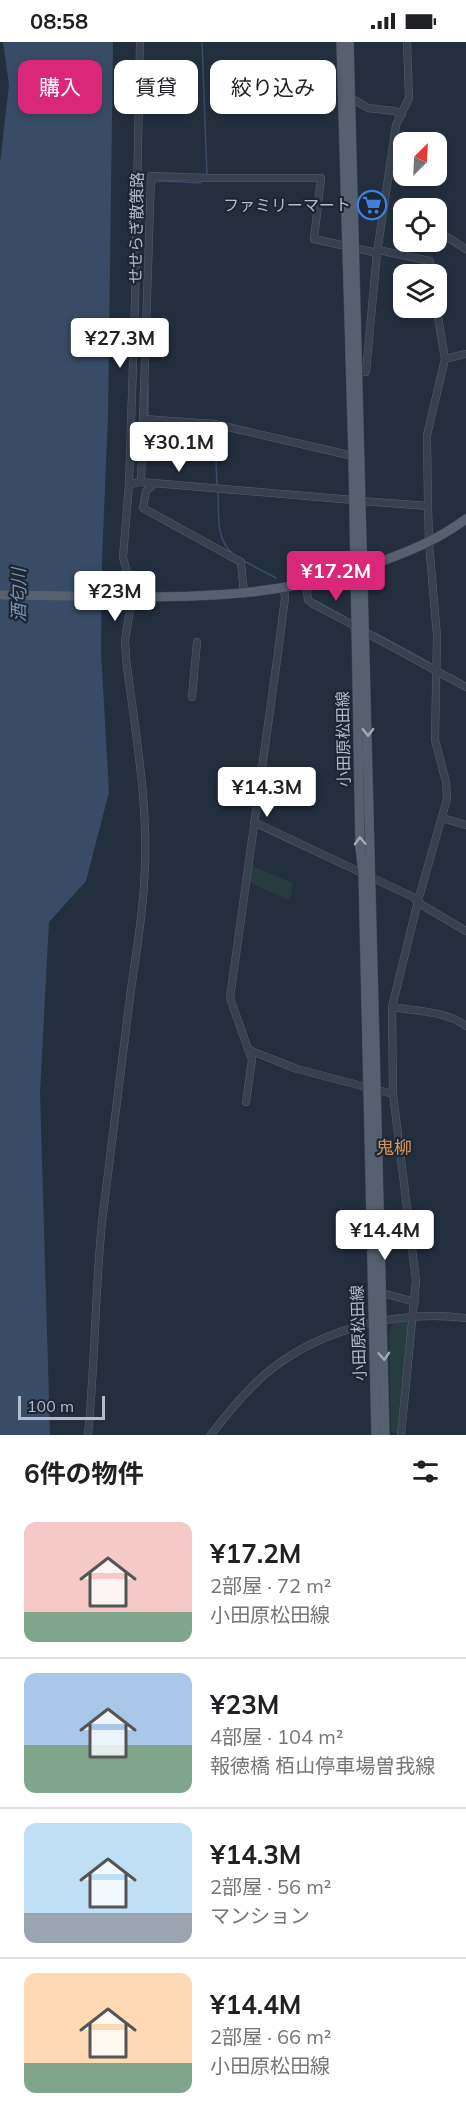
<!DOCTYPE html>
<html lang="ja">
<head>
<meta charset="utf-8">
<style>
	:root { --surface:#fff; --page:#f2f2f2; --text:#202124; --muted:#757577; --line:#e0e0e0; --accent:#db2777 }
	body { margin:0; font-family:Mulish,"Noto Sans JP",sans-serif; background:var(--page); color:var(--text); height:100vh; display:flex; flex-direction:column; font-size:22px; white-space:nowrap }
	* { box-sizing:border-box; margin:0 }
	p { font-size:20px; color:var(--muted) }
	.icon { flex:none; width:33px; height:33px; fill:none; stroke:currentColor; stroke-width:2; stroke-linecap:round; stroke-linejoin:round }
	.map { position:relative; height:1393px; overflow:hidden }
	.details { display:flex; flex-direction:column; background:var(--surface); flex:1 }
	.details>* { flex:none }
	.top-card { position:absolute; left:18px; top:18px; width:430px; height:54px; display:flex; gap:12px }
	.needle { width:39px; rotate:24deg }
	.buttons { position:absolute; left:393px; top:90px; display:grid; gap:12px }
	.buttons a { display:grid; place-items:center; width:54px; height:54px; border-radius:12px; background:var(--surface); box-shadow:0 3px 9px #0003; font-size:30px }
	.scale { position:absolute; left:18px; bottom:15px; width:87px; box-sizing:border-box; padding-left:6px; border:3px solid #b4bcc9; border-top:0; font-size:16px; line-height:21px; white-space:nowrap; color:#b4bcc9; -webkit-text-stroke:4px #1d2633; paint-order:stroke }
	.price { position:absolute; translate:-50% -51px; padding:0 14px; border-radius:6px; background:#fff; color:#222; font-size:20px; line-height:39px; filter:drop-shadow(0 2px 3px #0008) }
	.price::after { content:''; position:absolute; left:50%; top:36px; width:18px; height:14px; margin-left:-9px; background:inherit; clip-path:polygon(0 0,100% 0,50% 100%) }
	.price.on { background:var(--accent); color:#fff }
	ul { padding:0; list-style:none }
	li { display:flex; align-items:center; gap:18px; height:150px; padding:0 24px }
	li+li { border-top:2px solid var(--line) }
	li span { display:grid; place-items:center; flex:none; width:168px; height:120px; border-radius:12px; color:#555 }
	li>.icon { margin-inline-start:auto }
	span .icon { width:72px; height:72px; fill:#fffc; stroke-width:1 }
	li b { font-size:26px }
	h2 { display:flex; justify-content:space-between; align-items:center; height:72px; padding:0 24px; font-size:26px }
	.tag { padding:0 21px; border-radius:12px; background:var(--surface); box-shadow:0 3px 9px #0003; font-size:21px; line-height:54px }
	.tag.on { background:var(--accent); color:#fff }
	.status { display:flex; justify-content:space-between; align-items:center; height:42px; padding:0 30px; background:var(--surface); direction:ltr }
	.status svg { height:16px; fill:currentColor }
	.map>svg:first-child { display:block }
	.green { fill:#263c3f }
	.water { fill:#394c67 }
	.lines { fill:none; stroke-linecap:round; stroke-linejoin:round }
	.stream { stroke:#394c67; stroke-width:1.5 }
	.minor-casing { stroke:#565f6c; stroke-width:8 }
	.major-casing { stroke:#414a57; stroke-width:10 }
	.minor { stroke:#38414e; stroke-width:7 }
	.major { stroke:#56606e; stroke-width:9 }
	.major-bridge-casing { stroke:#414a57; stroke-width:10; stroke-linecap:butt }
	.major-bridge { stroke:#56606e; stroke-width:9 }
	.oneway { stroke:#a1aab7 }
	.labels { text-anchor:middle; stroke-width:4.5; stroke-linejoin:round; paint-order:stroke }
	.poi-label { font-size:16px; fill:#b4bcc9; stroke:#1d2633; text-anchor:end }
	.street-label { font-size:16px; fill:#b4bcc9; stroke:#1d2633 }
	.water-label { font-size:18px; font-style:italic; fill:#7c92b1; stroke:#1d2633 }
	.neighbourhood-label { font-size:18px; fill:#d59563; stroke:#1d2633 }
</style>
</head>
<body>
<div class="status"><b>08:58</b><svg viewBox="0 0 49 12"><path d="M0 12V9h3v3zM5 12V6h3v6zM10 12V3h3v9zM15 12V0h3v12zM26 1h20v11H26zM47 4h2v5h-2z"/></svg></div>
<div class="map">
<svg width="466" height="1393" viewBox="0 0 466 1393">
	<rect width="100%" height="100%" fill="#242f3e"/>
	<g class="green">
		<polygon points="249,823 293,841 290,858 247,840"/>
		<polygon points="409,1279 397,1391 391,1390 389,1289 394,1280"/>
	</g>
	<polygon class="water" points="3,0 113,0 108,374 102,518 101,610 109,750 86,839 49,880 40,1050 50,1393 0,1393 0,121 9,43"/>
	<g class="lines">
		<g class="stream">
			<polyline points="202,0 207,133"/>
			<polyline points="154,141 159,139 201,141"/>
			<polyline points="148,343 148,374"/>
			<polyline points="153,381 184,385"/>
			<polyline points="190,386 215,389 217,445"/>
			<path d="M218,450C219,471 215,497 233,512"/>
			<polyline points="242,518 276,536"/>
			<polyline points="314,558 345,575"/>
			<polyline points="375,591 430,621"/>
			<polyline points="451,633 466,641"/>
		</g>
		<g class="minor-casing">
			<g id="minor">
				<polyline points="351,56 368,66 394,69 402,72"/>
				<polyline points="436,188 466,207"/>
				<polyline points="378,208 430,219 432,232"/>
				<polyline points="445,317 466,312"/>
				<polyline points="358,330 366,330 377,211"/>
				<polyline points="144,377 215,382 353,414"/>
				<polyline points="141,440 151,134 210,136 321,136 314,197 377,211 396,83 409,56 407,0"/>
				<polyline points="155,441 146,449 143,466 241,520 244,552"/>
				<polyline points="129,442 141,440 353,458"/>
				<polyline points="361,459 428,464"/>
				<polyline points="130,542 123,515 129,442 135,260 140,0"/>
				<polyline points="306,542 308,558 313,562 357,585"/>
				<polyline points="365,590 466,645"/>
				<polyline points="192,655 197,600"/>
				<polyline points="442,776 466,783"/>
				<polyline points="254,780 413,855 422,863 466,889"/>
				<path d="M392,965C415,969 447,969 466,984"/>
				<polyline points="249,1008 297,1027 393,1052"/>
				<polyline points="246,1060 252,1018 230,956 277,618 285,556 284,546"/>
				<polyline points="386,1252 415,1260"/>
				<path d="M88,1393C95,1322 95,1251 102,1180C111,1105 120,1030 130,955C135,917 142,880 144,842C150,767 135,690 126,616L125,598L131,561"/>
				<path d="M211,1393C229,1369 250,1343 274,1325C327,1285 400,1268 466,1276"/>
				<polyline points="401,1393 416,1239 393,1052 392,965 418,859 447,757 446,740 435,698 437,594 429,501 428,464 427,393 445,317 436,263"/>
			</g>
		</g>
		<g class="major-casing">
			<g id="major">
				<polyline points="341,0 353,414 360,805 363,831 376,1393"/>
				<polyline points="349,0 385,1393"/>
				<path d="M138,555C217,555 288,551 363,526C400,513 435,500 466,477"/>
			</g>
		</g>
		<use href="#minor" class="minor"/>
		<use href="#major" class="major"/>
		<g class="major-bridge-casing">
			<polyline id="major-bridge" points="0,553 138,555"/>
		</g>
		<use href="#major-bridge" class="major-bridge"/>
	</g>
	<defs><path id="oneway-chevron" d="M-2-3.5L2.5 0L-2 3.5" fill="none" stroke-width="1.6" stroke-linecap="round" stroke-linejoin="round" transform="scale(1.5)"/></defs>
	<g class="oneway">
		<use href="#oneway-chevron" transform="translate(368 690) rotate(89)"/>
		<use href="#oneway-chevron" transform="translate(360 799) rotate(-92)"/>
		<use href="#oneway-chevron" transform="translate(384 1314) rotate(87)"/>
	</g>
	<defs>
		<g id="supermarket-ring" transform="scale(1.5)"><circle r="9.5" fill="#1d2633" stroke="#3f7fe0" stroke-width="1.5"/><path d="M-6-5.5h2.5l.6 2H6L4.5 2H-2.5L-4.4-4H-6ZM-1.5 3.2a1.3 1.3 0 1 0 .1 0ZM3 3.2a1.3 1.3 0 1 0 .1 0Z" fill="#3f7fe0"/></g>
	</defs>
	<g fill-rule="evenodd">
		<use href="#supermarket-ring" x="372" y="163"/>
	</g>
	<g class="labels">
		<g class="poi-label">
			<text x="351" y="169">ファミリーマート</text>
		</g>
		<g class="street-label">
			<text transform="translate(136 186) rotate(-89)" y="6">せせらぎ散策路</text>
			<text transform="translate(343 697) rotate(-91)" y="6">小田原松田線</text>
			<text transform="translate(358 1291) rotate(-92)" y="6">小田原松田線</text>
		</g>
		<g class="water-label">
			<text transform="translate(19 553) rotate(-90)" y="6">酒匂川</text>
		</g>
		<g class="neighbourhood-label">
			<text x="394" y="1112">鬼柳</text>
		</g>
	</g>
</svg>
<div class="buttons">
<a><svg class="needle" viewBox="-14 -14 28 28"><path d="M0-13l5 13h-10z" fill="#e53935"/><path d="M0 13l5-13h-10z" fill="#757577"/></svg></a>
<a><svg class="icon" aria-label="locate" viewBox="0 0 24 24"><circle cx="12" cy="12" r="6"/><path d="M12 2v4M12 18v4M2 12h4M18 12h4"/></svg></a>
<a><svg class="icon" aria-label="layers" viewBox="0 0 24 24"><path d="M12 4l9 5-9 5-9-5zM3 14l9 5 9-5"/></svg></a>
</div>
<div class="scale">100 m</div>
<b class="price" style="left:120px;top:327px">¥27.3M</b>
<b class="price" style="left:179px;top:431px">¥30.1M</b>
<b class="price on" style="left:336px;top:560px">¥17.2M</b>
<b class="price" style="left:115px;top:580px">¥23M</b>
<b class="price" style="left:267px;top:776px">¥14.3M</b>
<b class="price" style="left:385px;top:1219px">¥14.4M</b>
<div class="top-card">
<a class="tag on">購入</a>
<a class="tag">賃貸</a>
<a class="tag">絞り込み</a>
</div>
</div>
<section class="details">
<h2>6件の物件<svg class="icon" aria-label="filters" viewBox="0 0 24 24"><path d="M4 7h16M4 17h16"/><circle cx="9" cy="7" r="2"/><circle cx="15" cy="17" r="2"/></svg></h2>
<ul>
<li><span style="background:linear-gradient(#f6c9c9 75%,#7fa58c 0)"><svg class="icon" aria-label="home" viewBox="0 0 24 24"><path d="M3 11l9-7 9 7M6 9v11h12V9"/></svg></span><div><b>¥17.2M</b><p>2部屋 · 72 m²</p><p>小田原松田線</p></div></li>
<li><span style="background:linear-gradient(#a9c7e8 60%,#7fa58c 0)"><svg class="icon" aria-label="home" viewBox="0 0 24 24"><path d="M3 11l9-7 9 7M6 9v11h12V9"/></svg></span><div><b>¥23M</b><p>4部屋 · 104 m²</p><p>報徳橋 栢山停車場曽我線</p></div></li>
<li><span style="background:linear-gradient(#bfe0f5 75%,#9aa5b1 0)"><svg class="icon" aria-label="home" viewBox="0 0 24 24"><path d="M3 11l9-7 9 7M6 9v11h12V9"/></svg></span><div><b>¥14.3M</b><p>2部屋 · 56 m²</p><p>マンション</p></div></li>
<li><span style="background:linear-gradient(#ffd9b3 75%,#7fa58c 0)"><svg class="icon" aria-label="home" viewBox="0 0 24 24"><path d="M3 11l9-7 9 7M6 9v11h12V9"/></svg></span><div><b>¥14.4M</b><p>2部屋 · 66 m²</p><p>小田原松田線</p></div></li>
</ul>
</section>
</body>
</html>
